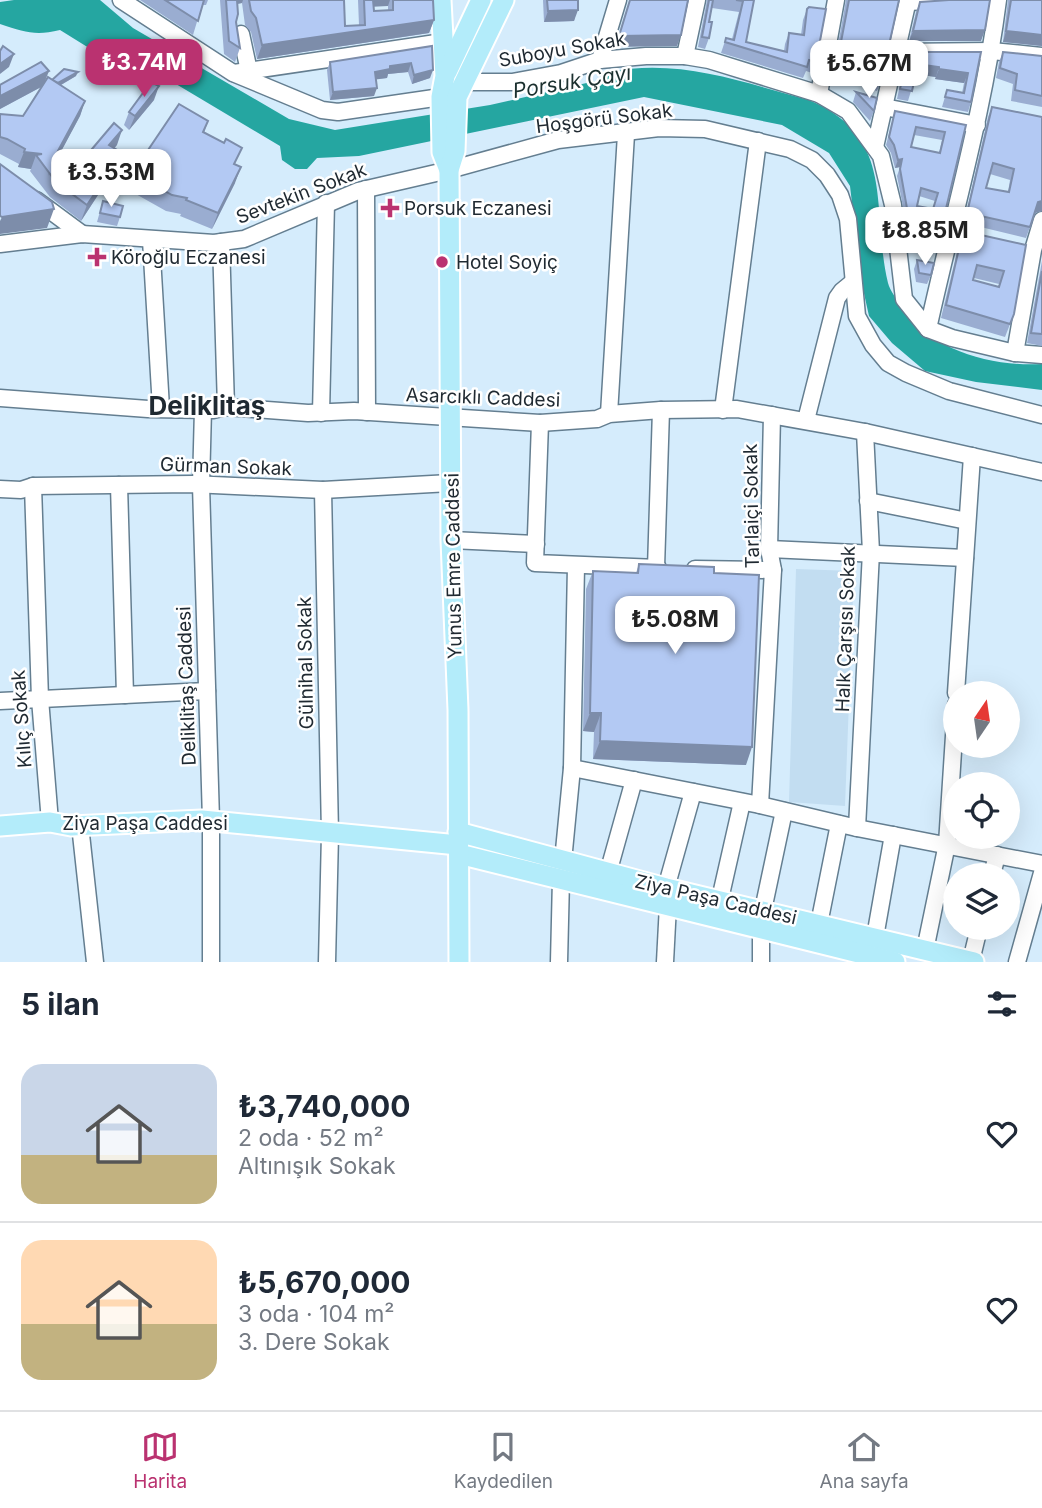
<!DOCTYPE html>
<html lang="tr">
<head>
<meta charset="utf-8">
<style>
	:root { --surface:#fff; --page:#f2f2f3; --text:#1f2937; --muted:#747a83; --line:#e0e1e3; --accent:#ba3270 }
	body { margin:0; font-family:Inter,sans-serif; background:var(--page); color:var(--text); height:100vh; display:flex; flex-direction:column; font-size:26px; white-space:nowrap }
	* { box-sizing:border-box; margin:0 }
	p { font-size:23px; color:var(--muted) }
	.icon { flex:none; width:38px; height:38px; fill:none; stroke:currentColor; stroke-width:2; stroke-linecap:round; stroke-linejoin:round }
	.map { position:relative; height:962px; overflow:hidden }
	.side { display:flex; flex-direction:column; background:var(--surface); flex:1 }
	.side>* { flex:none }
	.needle { width:46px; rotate:13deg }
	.buttons { position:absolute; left:943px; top:681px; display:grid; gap:14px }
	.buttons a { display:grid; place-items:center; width:77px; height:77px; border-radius:50%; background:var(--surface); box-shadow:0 7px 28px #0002; font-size:35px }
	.price { position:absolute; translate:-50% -60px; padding:0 16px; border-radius:14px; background:#fff; color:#222; font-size:23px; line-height:46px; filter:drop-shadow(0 2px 4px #0008) }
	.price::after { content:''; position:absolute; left:50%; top:42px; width:21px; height:16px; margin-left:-10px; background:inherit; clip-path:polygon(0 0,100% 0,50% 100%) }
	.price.current { background:var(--accent); color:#fff }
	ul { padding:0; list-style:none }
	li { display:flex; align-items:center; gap:21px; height:175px; padding:0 21px }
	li+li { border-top:2px solid var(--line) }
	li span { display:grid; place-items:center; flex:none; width:196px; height:140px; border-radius:21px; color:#555 }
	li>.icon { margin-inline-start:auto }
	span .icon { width:84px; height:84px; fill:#fffc; stroke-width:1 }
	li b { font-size:30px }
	h2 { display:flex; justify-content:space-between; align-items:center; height:84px; padding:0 21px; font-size:30px }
	.menu { display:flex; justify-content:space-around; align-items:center; height:98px; border-top:2px solid var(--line); background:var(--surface); font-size:19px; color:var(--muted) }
	.menu a { display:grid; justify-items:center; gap:4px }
	.menu .current { color:var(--accent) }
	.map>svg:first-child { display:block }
	.built { fill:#c2ddf1 }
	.water { fill:#25a6a1 }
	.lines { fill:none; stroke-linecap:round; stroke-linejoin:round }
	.minor-casing { stroke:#647e90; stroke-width:19 }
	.major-casing { stroke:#fff; stroke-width:23 }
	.minor { stroke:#fff; stroke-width:16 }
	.major { stroke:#b3ecfa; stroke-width:19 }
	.wall { fill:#9aadd1; fill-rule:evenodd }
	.shaded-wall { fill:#7d8daa }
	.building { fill:#b3c9f3; stroke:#7d8daa; stroke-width:2; fill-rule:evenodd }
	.poi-dot { fill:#ba3270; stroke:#fff; stroke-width:2.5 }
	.labels { text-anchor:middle; stroke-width:5; stroke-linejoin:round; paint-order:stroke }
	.street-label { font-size:19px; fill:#1f2931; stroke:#fff }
	.poi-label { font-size:19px; fill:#1f2931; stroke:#fff; text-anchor:start }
	.water-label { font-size:21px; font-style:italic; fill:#1b302f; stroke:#fff }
	.district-label { font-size:26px; font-weight:bold; fill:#1f2931; stroke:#fff }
</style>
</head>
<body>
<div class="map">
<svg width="1042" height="962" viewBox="0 0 1042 962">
	<rect width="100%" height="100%" fill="#d5ecfc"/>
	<polygon class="built" points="796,569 854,571 845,806 789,802"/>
	<path class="water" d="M14,0H100L133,28L289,119L335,130L490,105L604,79L609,72C680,58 741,82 809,100C898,138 870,208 888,283C890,291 897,299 901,306C930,350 991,367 1042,364V390L976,382L925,371L892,343L869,316L861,280L850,186L829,153L782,125L644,97L359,156L317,158L307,169H295L282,160L280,146L119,50L89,48L60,30C35,36 25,32 0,24V2Z"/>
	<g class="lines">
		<g class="minor-casing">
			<g id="minor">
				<polyline points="121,0 233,73 322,110 338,112 441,97"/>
				<polyline points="908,2 947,0"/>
				<polyline points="241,34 249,71"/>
				<polyline points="897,52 992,51 1042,56"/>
				<polyline points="685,56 697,0"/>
				<polyline points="600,60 618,0"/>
				<polyline points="234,73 443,42"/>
				<polyline points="463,82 512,82 561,73 600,60 646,56 685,56 709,60 819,94 848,111 881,156 893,205 904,299 928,329 952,338 1015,353 1042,355"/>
				<polyline points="819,94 836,0"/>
				<polyline points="884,107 977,125"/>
				<polyline points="875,147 908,0"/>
				<polyline points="366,189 367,412"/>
				<polyline points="36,200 82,234"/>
				<polyline points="151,240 161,408"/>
				<polyline points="221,242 226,407"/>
				<polyline points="0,244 82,234 214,243 244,239 358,191 449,170 558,140 659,128 705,129 790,149 812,160 827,175 840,195 848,219 857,316 873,345 888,363 906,373 949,391 1042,415"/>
				<path d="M928,329C952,219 984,111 998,0"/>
				<polyline points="1015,353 1033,250 1042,220"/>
				<polyline points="0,398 148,409 213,410 226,407 308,413 354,411 540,423 597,419 609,414 661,410 737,409 865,432 1042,472"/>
				<polyline points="203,409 201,485 211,820 211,962"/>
				<polyline points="723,410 758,141"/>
				<polyline points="321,413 326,203"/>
				<polyline points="609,414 626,134"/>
				<polyline points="806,420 837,298 842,291 853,282"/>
				<polyline points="540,423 535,563 658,568"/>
				<polyline points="119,485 125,695"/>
				<polyline points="33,486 40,699 50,822"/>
				<polyline points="0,489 21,490 33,486 192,484 323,490 450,483"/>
				<polyline points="323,490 330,834 327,962"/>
				<polyline points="868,501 967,521"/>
				<polyline points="451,540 536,544"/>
				<polyline points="769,549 965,558"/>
				<polyline points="656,568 661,410"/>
				<polyline points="695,569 773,570"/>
				<polyline points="956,693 972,456"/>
				<polyline points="0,701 207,691"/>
				<polyline points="572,768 760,805 857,828 1042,864"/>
				<polyline points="760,805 773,570 769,549 772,415"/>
				<polyline points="80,825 95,962"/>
				<polyline points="857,828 871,552 865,432"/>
				<polyline points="563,861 572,768 576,566"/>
				<polyline points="608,873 634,780"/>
				<polyline points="992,875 997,855"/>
				<polyline points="666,888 693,792"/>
				<polyline points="720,899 742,802"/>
				<polyline points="763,910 784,811"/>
				<polyline points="819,924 839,824"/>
				<polyline points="875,937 893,835"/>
				<polyline points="925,950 947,844 956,705"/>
				<polyline points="971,961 979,928"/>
				<polyline points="559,962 561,879"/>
				<polyline points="665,962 668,905"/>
				<polyline points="761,962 761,928"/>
				<polyline points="1017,962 1042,873"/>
			</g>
		</g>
		<g class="major-casing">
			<g id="major">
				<polyline points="441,0 445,76 441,97 442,152 449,170"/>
				<polyline points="447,72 481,0"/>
				<polyline points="0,826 50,822 71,826 202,820 458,845"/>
				<polyline points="458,832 666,888 974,962"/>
				<polyline points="459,854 895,962"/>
				<polyline points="459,962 458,710 451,540 449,170 455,151 457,97 504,0"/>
			</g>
		</g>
		<use href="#minor" class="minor"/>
		<use href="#major" class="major"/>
	</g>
	<g class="wall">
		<polygon points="140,0 208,0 206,5 202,5 193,35"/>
		<path d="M220,0H344L345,26L359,25L358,0H433L434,20L429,33L257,59L251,32L245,25L242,3L237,4L236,22L240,48L235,62L224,54ZM374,6H388V10L374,11Z"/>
		<polygon points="543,0 578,0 574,21 544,22"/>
		<polygon points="707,0 754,0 746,42 784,51 785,44 789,33 801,35 803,20 807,9 816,62 812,73 806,71 803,78 721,53 726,38 732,39 739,12 712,8 709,22 709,38 705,49 698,47"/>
		<polygon points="846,0 899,0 881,81 877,91 866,88 869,76 849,72 845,82 832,79"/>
		<polygon points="1008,0 1042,0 1042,46 1003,42"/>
		<polygon points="920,2 981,41 909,41 916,12"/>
		<polygon points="432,46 430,78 412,84 408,72 388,74 387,78 376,79 374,96 330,100 327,70 330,62"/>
		<polygon points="908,52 981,52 971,102 968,112 942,107 947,90 962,93 964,83 935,79 936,77 916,74 908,101 897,99 905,62"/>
		<polygon points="1003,52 1042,56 1042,107 1011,101 1013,84 996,78 999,62"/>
		<polygon points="76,76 61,85 85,101 80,116 55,162 70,175 117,145 114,148 139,163 130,184 111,175 81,221 50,197 30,171 31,169 18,167 19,164 0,154 0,114 23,116 41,87 0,109 0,85 45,81"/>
		<polygon points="856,92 874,111 870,121 853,102"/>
		<polygon points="154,100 129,130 124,125 129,112"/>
		<path d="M992,107L1042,211L1035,213L1026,238L964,223L988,117ZM990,174L1010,180L1008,192L986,188Z"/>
		<path d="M895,111L966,125L944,217L942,225L939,227L934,246L918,238L920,226L906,222L897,176L900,167L895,168L891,153L886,145ZM914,135L942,140L939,153L911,147ZM919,196L935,201L933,209L917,206Z"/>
		<polygon points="208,121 204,133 235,165 235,183 212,229 180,216 181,214 166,211 134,193 137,183 133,181 138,165"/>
		<polygon points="103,201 120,217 117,226 97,222"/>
		<path d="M963,231L1026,245L1014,314L1005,337L941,318L959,244ZM974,278L999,284L998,287L973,280Z"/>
		<polygon points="917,260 931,275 927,284 916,282 914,269"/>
		<polygon points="1042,261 1042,346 1027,343"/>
		<polygon points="639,564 714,573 746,765 593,759 594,732 583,731 586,589 593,571 636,573"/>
	</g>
	<g class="shaded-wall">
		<polygon points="233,0 243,0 242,3 231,5"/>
		<polygon points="370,0 390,0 388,6 368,7"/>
		<polygon points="578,10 574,21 544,22 548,11"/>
		<polygon points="434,20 429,33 257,59 262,45"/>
		<polygon points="985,30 981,41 909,41 913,31"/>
		<polygon points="1006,31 1042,35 1042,46 1003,42"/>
		<polygon points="681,35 677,46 615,47 619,36"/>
		<polygon points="14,54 9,67 0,74 0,64"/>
		<polygon points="411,63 408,72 388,74 387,78 372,80 375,72 390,66"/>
		<polygon points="918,64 939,67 936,77 914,74"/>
		<polygon points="939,69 968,73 964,83 935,79"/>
		<polygon points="433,70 430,78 412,84 414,75"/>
		<polygon points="49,71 43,86 0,109 0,96"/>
		<polygon points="78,72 76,76 47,93 49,89"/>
		<polygon points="159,86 154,100 129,130 135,116"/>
		<polygon points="377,88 374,96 330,100 333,92"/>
		<polygon points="85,101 80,116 48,176 53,160"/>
		<polygon points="122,130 117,145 103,161 109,145"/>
		<polygon points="24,152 42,154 36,155 31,169 18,167"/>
		<polygon points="902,159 900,167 895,168 898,160"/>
		<polygon points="117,160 111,175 81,221 87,205"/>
		<polygon points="241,167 235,183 212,229 218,213"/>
		<polygon points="1042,201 1042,211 1034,213 1038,202"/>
		<polygon points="54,209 47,228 0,234 0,221 2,217"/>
		<polygon points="590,713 601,713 594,732 583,731"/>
		<polygon points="600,741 752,747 746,765 593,759"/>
	</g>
	<g class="building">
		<polygon points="165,0 204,0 198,21"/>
		<polygon points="226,0 237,0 238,14 236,22 240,48 229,41"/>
		<polygon points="249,0 344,0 345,26 365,25 364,0 373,0 374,11 393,10 393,0 433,0 434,20 262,45 256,18 251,11"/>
		<polygon points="547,0 578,0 578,10 548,11"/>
		<polygon points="630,0 688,0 681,35 619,36"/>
		<polygon points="709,0 713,0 709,22 712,22 709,38 702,37"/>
		<polygon points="736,0 754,0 746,42 787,52 789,33 804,35 807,9 809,7 826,9 816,62 809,60 807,67 725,42 726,38 734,40 743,1"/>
		<polygon points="849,0 899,0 881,81 870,78 873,66 852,62 849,72 836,68"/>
		<polygon points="949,0 990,0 985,30 913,31 920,2"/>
		<polygon points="1011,0 1042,0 1042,35 1006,31"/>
		<polygon points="3,46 14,54 0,64 0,51"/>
		<polygon points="432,46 433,70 414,75 411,63 390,66 390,69 375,72 377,88 333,92 330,62"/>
		<polygon points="908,52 981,52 971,102 945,97 947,90 964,93 968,73 939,69 939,67 918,64 912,91 900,89"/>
		<polygon points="1003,52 1042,56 1042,96 1015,90 1017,74 1000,68"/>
		<polygon points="41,62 49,71 0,96 0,85"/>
		<polygon points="64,69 78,72 58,83 52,80"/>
		<polygon points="48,77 85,101 53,160 70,175 114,123 122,130 109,145 139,163 136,168 117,160 87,205 56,182 36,155 42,154 24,152 25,149 7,139 0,137 0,114 23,116"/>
		<polygon points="151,82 159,86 135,116 129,112"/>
		<polygon points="856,92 877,98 874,111"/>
		<polygon points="179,104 208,121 203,132 224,143 226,139 242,148 234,164 241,167 218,213 186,200 187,198 172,195 140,177 145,169 138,165"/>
		<path d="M992,107L1042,117V201L1038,202L1030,227L967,213ZM993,163L1014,169L1009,192L986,188Z"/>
		<path d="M895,111L966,125L944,217L941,220L937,238L921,230L923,218L908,214L900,169L902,159L898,160L894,145L889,137ZM916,127L945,132L940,153L911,147ZM921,188L938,193L933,209L917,206Z"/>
		<polygon points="0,164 52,202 54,209 2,217 0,216"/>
		<polygon points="103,201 123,206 120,217 100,213"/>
		<path d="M963,231L1026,245L1014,314L1010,324L946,305ZM977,265L1004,271L999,287L973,280Z"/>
		<polygon points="917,260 934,263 931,275 919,273"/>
		<polygon points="1042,271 1042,334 1031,333"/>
		<polygon points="639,564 714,567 714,573 759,575 752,747 600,741 601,713 590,713 593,571 638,573"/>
	</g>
	<g class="poi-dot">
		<path d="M386.5 197.5h7v7h7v7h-7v7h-7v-7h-7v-7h7z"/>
		<path d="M93.5 246.5h7v7h7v7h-7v7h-7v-7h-7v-7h7z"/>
		<circle cx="442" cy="262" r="7"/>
	</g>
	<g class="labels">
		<g class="street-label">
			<text transform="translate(562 49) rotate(-10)" y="7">Suboyu Sokak</text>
			<text transform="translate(604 118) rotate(-7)" y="7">Hoşgörü Sokak</text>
			<text transform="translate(301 193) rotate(-21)" y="7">Sevtekin Sokak</text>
			<text transform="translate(483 397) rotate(2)" y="7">Asarcıklı Caddesi</text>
			<text transform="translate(226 466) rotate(2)" y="7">Gürman Sokak</text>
			<text transform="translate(751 506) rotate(-91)" y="7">Tarlaiçi Sokak</text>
			<text transform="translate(453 566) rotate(-91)" y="7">Yunus Emre Caddesi</text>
			<text transform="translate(845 629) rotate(-88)" y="7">Halk Çarşısı Sokak</text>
			<text transform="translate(305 663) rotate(-91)" y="7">Gülnihal Sokak</text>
			<text transform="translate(186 686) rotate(-92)" y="7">Deliklitaş Caddesi</text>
			<text transform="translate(21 719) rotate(-94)" y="7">Kılıç Sokak</text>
			<text x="145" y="830">Ziya Paşa Caddesi</text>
			<text transform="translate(716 899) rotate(13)" y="7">Ziya Paşa Caddesi</text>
		</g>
		<g class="poi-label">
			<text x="404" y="215">Porsuk Eczanesi</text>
			<text x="111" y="264">Köroğlu Eczanesi</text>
			<text x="456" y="269">Hotel Soyiç</text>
		</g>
		<g class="water-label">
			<text transform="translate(572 82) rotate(-9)" y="7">Porsuk Çayı</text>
		</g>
		<g class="district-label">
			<text x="207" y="415">Deliklitaş</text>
		</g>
	</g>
</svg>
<div class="buttons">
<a><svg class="needle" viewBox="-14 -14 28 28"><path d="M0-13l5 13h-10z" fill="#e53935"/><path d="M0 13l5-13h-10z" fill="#747a83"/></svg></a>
<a><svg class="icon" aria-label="locate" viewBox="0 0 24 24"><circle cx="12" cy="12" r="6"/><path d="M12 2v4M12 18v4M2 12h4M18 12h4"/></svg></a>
<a><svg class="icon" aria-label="layers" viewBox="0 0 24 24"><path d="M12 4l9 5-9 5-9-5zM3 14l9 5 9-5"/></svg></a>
</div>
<b class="price current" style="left:144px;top:99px">₺3.74M</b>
<b class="price" style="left:869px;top:100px">₺5.67M</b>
<b class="price" style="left:111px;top:209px">₺3.53M</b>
<b class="price" style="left:925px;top:267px">₺8.85M</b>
<b class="price" style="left:675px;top:656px">₺5.08M</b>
</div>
<section class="side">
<h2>5 ilan<svg class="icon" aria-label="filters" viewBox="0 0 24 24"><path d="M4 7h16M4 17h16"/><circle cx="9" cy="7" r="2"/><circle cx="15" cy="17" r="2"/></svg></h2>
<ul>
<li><span style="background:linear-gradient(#c9d6e8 65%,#c2b280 0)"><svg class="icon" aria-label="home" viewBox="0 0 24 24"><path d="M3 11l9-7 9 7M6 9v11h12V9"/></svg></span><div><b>₺3,740,000</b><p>2 oda · 52 m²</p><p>Altınışık Sokak</p></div><svg class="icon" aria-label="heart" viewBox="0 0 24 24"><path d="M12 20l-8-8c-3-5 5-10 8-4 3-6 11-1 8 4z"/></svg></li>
<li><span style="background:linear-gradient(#ffd9b3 60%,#c2b280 0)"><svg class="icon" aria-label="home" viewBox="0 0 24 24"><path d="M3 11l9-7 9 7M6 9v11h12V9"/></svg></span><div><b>₺5,670,000</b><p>3 oda · 104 m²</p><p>3. Dere Sokak</p></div><svg class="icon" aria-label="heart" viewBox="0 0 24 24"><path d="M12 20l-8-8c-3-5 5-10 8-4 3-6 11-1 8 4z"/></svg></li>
</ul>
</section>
<nav class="menu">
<a class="current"><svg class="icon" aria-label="map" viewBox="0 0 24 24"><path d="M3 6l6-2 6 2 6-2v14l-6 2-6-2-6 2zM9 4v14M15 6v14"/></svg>Harita</a>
<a><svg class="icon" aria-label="saved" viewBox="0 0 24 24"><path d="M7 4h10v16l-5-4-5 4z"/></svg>Kaydedilen</a>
<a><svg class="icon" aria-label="home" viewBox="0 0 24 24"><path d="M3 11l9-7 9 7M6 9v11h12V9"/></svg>Ana sayfa</a>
</nav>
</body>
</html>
